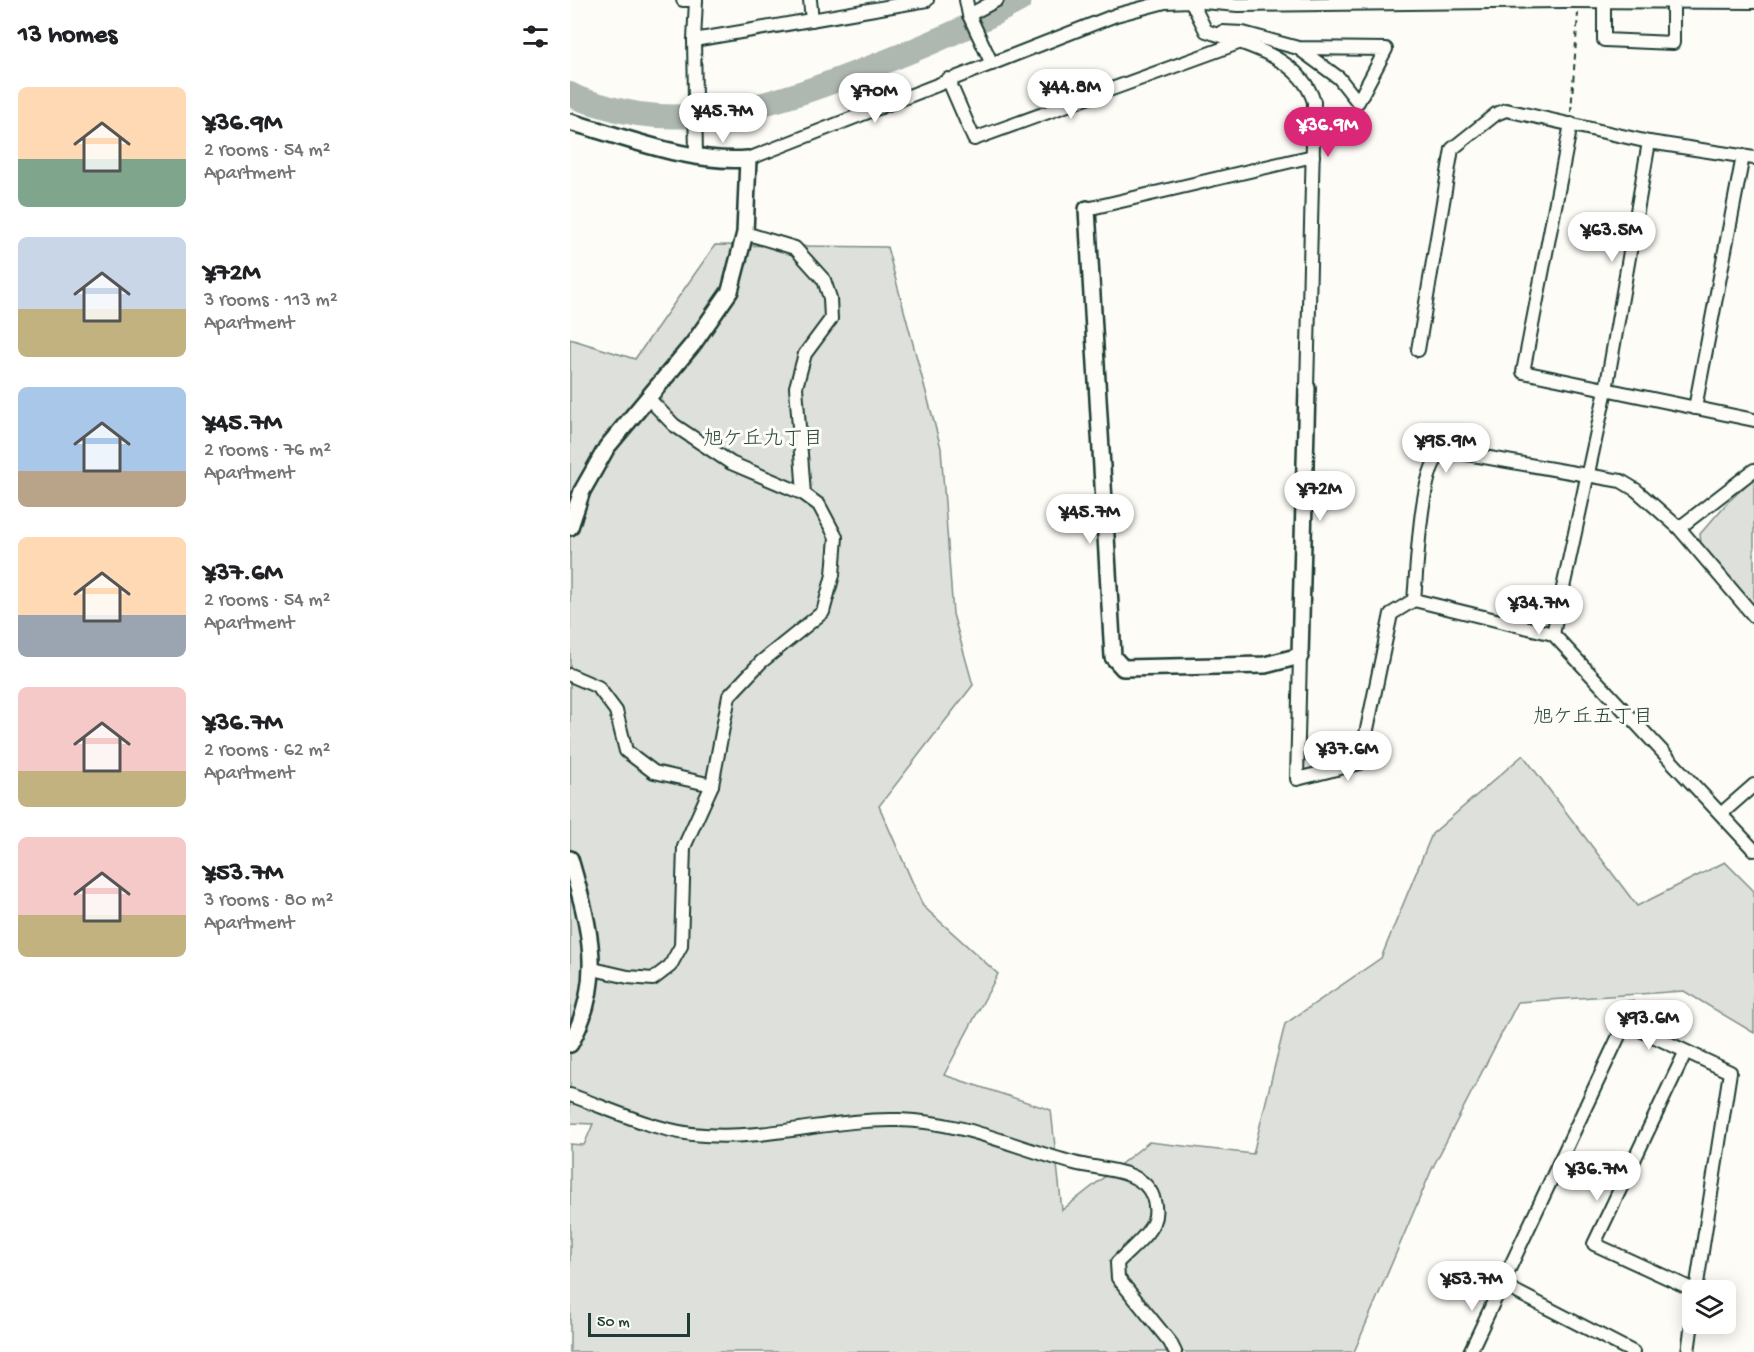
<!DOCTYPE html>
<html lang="en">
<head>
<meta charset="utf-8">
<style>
	:root { --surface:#fff; --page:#f2f2f2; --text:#202124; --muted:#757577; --accent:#db2777 }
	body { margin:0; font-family:"Gochi Hand","Klee One",sans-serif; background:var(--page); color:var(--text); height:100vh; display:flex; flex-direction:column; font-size:22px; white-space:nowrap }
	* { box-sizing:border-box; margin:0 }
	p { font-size:20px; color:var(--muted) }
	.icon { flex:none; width:33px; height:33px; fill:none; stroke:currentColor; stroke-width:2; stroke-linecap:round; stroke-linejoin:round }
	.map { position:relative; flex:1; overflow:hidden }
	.sheet { display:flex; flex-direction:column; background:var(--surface); width:570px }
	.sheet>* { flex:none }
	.fabs { position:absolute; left:1112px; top:1280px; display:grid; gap:12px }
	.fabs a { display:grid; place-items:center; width:54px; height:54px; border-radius:9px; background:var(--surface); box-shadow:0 3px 15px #0003; font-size:30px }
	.scale { position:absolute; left:18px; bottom:15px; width:102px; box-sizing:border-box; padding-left:6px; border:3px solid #1f3d34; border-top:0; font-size:16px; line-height:21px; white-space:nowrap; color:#1f3d34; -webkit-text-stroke:4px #fdfcf7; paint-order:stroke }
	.price { position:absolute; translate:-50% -51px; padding:0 14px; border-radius:21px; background:#fff; color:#222; font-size:20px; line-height:39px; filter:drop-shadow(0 2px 3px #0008) }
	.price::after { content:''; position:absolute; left:50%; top:36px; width:18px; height:14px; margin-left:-9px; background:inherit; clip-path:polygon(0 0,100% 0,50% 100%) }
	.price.active { background:var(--accent); color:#fff }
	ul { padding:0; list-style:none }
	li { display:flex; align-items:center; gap:18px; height:150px; padding:0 18px }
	li span { display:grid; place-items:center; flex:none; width:168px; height:120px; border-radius:9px; color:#555 }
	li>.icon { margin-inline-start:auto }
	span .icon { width:72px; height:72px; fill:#fffc; stroke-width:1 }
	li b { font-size:26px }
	h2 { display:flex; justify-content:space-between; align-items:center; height:72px; padding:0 18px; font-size:26px }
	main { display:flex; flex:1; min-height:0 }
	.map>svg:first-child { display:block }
	.green { fill:#dde0db; stroke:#7e8e88; stroke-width:1.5 }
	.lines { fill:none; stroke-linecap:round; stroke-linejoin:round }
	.river { stroke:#aeb8b1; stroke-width:24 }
	.minor-casing { stroke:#1f3d34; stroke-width:16 }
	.tertiary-casing { stroke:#1f3d34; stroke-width:20 }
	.path { stroke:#1f3d34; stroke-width:2; stroke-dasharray:6 4.5; stroke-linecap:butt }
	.minor { stroke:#fdfcf7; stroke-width:12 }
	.tertiary { stroke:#fdfcf7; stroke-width:15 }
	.labels { text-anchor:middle; stroke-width:6; stroke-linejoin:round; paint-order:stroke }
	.neighbourhood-label { font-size:20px; fill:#1f3d34; stroke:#fdfcf7 }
</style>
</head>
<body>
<main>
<section class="sheet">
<h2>13 homes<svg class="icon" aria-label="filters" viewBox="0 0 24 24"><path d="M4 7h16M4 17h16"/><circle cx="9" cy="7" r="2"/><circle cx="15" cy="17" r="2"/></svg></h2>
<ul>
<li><span style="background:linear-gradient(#ffd9b3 60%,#7fa58c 0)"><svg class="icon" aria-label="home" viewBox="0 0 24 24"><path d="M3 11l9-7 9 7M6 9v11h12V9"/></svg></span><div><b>¥36.9M</b><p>2 rooms · 54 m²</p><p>Apartment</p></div></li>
<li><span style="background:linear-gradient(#c9d6e8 60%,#c2b280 0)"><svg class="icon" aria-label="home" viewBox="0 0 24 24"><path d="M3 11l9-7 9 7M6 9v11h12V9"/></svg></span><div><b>¥72M</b><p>3 rooms · 113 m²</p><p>Apartment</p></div></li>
<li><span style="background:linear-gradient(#a9c7e8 70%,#b9a48a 0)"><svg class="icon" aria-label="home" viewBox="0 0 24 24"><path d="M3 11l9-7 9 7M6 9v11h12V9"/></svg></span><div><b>¥45.7M</b><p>2 rooms · 76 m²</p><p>Apartment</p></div></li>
<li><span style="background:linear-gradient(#ffd9b3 65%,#9aa5b1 0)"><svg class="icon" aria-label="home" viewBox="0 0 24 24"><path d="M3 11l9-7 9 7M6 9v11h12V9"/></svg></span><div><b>¥37.6M</b><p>2 rooms · 54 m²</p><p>Apartment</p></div></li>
<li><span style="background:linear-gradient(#f6c9c9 70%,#c2b280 0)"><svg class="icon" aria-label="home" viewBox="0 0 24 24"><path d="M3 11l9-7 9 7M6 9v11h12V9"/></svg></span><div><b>¥36.7M</b><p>2 rooms · 62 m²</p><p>Apartment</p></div></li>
<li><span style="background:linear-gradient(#f6c9c9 65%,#c2b280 0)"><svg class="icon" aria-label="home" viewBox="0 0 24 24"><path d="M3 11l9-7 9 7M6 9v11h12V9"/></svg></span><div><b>¥53.7M</b><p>3 rooms · 80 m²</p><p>Apartment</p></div></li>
</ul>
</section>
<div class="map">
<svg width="1184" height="1352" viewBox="0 0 1184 1352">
	<rect width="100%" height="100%" fill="#fdfcf7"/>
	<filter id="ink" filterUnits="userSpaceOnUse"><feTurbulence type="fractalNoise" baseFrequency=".0167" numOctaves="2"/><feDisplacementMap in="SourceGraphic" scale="12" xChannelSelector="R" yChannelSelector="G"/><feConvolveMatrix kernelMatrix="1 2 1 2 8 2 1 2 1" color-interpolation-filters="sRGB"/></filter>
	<g filter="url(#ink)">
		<g class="green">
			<polygon points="145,245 317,247 371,448 383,614 403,685 309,806 353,906 428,974 374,1075 481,1110 492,1210 579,1142 683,1154 715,1024 811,958 862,834 953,755 1067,906 1155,862 1184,891 1184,1033 1114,991 948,1002 862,1169 784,1352 0,1352 0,1144 14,1145 23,1124 0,1123 0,339 65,359"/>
			<polygon points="1184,478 1184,608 1131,543 1130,534 1157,503"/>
		</g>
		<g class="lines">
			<path class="river" d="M0,94C9,100 20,102 30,105C118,134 208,103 291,71C346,50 399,28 450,0"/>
			<g class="minor-casing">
				<g id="minor">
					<polyline points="113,0 126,0"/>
					<polyline points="126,0 124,40 126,156"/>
					<polyline points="240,0 242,20"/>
					<polyline points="396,0 399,15 422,64"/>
					<path d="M621,1L636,31C676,44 731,58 744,102L737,388"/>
					<polyline points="1034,2 1034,40 1103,43 1103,2"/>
					<polyline points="399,15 427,0"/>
					<polyline points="652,32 673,33 728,48 816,49 788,102 769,78 728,48"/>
					<polyline points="124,40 357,0"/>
					<polyline points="378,79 404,139 671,42"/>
					<polyline points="1001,124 953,372 1184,420"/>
					<polyline points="1079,142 1036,390 983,634 1184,850"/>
					<polyline points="178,159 546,15 595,2 621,1 668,5 994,1 1184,2"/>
					<polyline points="517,209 743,156"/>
					<polyline points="175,233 225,248 254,280 260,298 261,319 235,354 226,387 234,494"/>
					<polyline points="848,350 882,149 926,114 936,110 1079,142 1184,158"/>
					<polyline points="1125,408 1173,156"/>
					<polyline points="1184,470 1109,528 1184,616"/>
					<path d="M983,634L844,600C847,570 850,477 868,457C871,454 877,453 880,451L1051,481L1066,490L1109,528"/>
					<polyline points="730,656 727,779 790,763 821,614 844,600"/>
					<polyline points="0,675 28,687 46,711 56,751 84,772 142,785"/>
					<polyline points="1152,813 1184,785"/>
					<polyline points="23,969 58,977 83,979 100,966 111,946 114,847 142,785 159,696 191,662 253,612 263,575 266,537 249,505 234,494 161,463 104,425 79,399"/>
					<polyline points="1055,1023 1160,1072 1126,1290"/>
					<polyline points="1115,1053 1024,1244 1124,1290"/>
					<path d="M0,1095C43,1110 89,1133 134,1135C199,1140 264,1118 329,1120C396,1122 442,1147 504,1163C529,1170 573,1168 583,1197C586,1206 587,1214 583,1223C577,1237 557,1252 547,1263L548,1278L600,1342L605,1352"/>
					<polyline points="931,1284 1063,1352"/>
					<polyline points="900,1352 1055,1023 1060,1008"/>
					<polyline points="1118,1352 1122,1323"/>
				</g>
			</g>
			<g class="tertiary-casing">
				<g id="tertiary">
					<path d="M0,122C55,137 121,164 178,159L175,233L160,291L123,344L37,447L12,491L0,527"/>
					<polyline points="517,209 543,657 553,668 695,665 730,656 737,388"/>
					<path d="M0,859C19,925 36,980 0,1044"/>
				</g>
			</g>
			<polyline class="path" points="1001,112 1008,13"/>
			<use href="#minor" class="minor"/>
			<use href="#tertiary" class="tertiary"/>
		</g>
	</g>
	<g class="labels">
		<g class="neighbourhood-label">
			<text x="193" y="444">旭ケ丘九丁目</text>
			<text x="1023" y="722">旭ケ丘五丁目</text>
		</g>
	</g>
</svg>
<div class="fabs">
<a><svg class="icon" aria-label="layers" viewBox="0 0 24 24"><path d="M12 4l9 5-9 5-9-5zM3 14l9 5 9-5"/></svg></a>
</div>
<div class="scale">50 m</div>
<b class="price" style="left:501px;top:120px">¥44.8M</b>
<b class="price" style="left:305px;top:124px">¥70M</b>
<b class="price" style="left:153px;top:144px">¥45.7M</b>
<b class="price active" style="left:758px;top:158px">¥36.9M</b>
<b class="price" style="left:1042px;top:263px">¥63.5M</b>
<b class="price" style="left:876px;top:474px">¥95.9M</b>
<b class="price" style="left:750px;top:522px">¥72M</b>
<b class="price" style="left:520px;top:545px">¥45.7M</b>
<b class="price" style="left:969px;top:636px">¥34.7M</b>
<b class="price" style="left:778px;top:782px">¥37.6M</b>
<b class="price" style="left:1079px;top:1051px">¥93.6M</b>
<b class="price" style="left:1027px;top:1202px">¥36.7M</b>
<b class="price" style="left:902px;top:1312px">¥53.7M</b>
</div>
</main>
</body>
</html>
